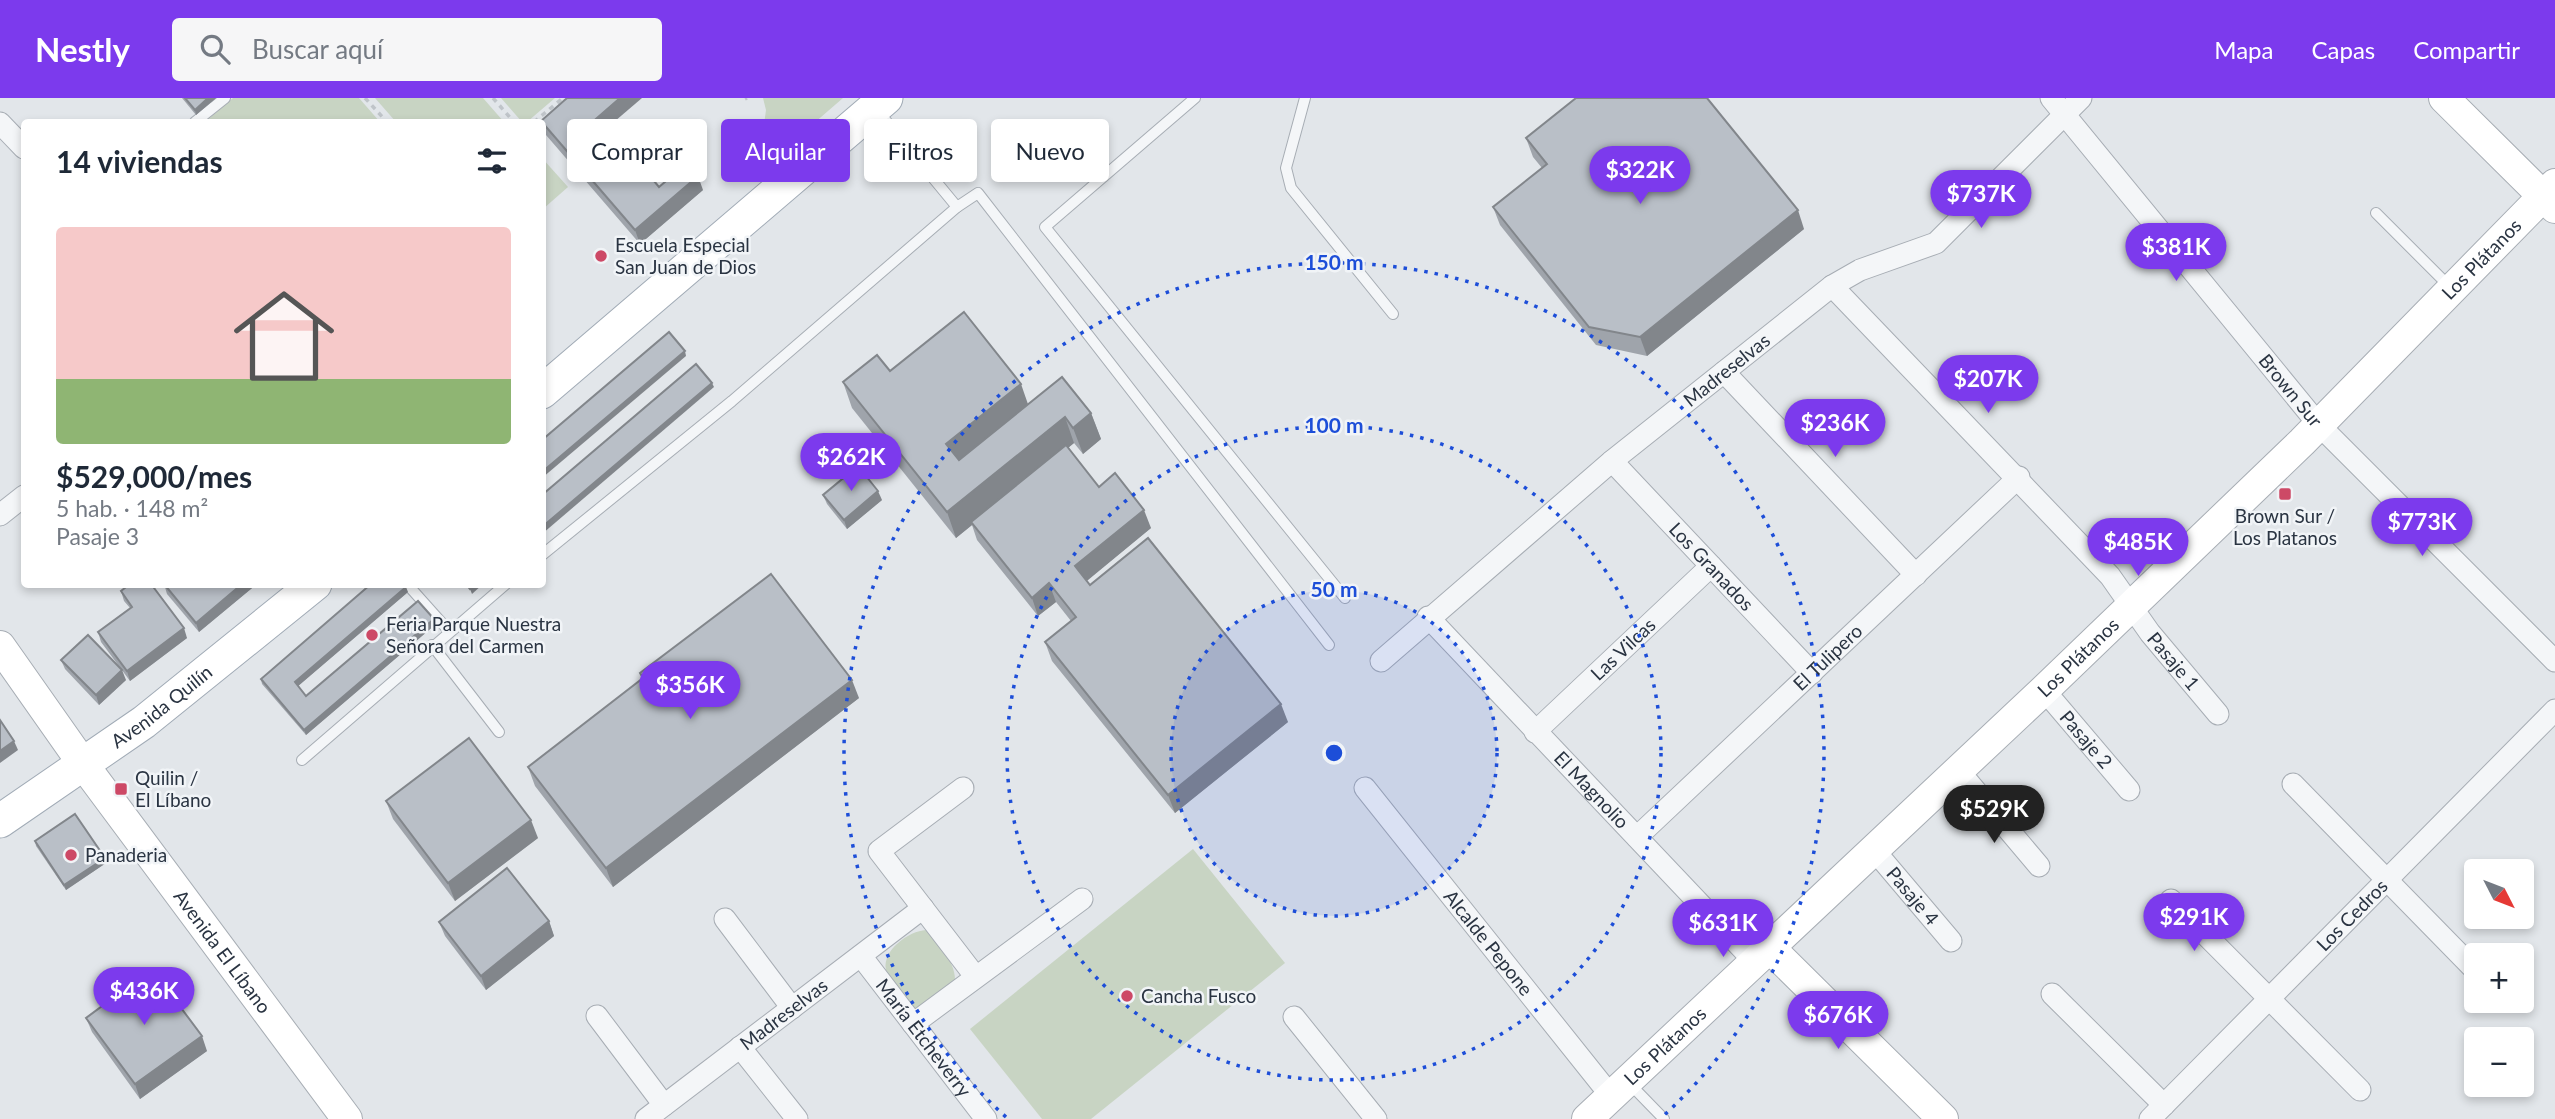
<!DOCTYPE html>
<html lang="es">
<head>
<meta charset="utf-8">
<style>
	:root { --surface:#fff; --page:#f6f6f7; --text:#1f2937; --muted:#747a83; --accent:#7c3aed }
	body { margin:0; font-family:Lato,sans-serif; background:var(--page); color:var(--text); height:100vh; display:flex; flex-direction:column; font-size:26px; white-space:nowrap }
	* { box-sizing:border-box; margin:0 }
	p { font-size:23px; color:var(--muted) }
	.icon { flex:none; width:38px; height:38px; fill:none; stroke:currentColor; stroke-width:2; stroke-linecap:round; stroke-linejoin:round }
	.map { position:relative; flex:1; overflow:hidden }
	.details { position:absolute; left:21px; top:21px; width:525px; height:469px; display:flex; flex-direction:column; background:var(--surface); border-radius:7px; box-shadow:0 4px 10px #0003 }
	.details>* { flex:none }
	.guide { position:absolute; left:567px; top:21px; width:665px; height:63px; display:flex; gap:14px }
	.needle { width:46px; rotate:132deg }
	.buttons { position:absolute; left:2464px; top:761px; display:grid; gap:14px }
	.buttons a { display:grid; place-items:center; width:70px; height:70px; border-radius:7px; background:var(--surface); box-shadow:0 4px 10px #0003; font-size:35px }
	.price { position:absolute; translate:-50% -60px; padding:0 16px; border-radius:24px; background:var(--accent); color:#fff; font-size:23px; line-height:46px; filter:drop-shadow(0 2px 4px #0008) }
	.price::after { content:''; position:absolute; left:50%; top:42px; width:21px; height:16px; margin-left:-10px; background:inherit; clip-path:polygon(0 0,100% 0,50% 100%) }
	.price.current { background:#222; color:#fff }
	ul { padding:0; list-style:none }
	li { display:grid; align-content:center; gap:14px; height:371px; padding:0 35px }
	li span { display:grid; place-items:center; height:217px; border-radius:7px; color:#555 }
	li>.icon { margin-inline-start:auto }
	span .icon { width:126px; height:126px; fill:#fffc; stroke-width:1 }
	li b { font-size:30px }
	h2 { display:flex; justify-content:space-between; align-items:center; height:84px; padding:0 35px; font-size:30px }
	.pill { padding:0 24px; border-radius:7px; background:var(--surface); box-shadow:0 4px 10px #0003; font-size:24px; line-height:63px }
	.pill.current { background:var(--accent); color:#fff }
	header { display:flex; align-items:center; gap:42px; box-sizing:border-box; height:98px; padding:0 35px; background:var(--accent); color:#fff }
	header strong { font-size:33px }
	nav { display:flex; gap:38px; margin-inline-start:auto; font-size:24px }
	.search { width:490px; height:63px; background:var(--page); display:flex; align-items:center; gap:18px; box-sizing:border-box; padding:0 24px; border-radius:7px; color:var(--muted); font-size:26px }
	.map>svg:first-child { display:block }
	.green { fill:#c8d4c3 }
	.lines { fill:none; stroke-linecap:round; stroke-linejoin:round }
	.lane-casing { stroke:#a7adb4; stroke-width:12 }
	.street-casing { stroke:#a7adb4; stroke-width:23 }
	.secondary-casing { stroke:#a7adb4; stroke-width:32 }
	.primary-casing { stroke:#a1abb6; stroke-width:35 }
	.path { stroke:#bfc4c9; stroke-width:3.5; stroke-dasharray:5 5; stroke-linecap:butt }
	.lane { stroke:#f4f6f8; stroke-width:10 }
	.street { stroke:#f4f6f8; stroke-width:21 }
	.secondary { stroke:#fff; stroke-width:30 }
	.primary { stroke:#fff; stroke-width:33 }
	.wall { fill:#9fa4ab }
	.shaded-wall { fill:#82868b }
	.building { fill:#b9bfc7; stroke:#82868b; stroke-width:2 }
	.ring { fill:none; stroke:#1d4ed8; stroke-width:3.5; stroke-dasharray:3.5 7 }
	.poi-dot { fill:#cd4966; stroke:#f1f4f7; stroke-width:2.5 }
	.labels { text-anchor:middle; stroke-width:5; stroke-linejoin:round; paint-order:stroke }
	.poi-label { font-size:19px; fill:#2a3442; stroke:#f1f4f7; text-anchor:start }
	.street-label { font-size:19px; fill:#2a3442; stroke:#f1f4f7 }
	.centre { fill:#1d4ed8; stroke:#f1f4f7; stroke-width:3.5 }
	.ring-label { font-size:21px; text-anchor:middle; font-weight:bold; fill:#1d4ed8; stroke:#f1f4f7; stroke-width:5; stroke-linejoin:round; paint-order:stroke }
</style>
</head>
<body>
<header>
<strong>Nestly</strong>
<div class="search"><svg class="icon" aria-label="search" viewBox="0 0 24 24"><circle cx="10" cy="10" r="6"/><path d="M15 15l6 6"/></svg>Buscar aquí</div>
<nav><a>Mapa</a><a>Capas</a><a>Compartir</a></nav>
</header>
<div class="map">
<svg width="2555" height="1021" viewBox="0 0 2555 1021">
	<rect width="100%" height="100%" fill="#e2e6ea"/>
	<g class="green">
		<polygon points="233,0 359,0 380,24 205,24"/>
		<polygon points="375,0 483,0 504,24 396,24"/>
		<polygon points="501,0 555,0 527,24 522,24"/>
		<polygon points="763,0 843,0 776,58 762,41 766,12"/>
		<polygon points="542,60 568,89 543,111 542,111"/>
		<polygon points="1193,751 1285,865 1091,1021 1042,1021 970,931"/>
		<path d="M926,832C939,848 957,864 955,886L917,912C908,905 888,884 886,872C882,852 909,833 926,832Z"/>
	</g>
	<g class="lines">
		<g class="lane-casing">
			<g id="lane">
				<polyline points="1195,0 1045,129 1345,500"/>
				<polyline points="1305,0 1286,70 1291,90 1393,216"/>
				<polyline points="877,12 957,109 978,95 1329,547"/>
				<polyline points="195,24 225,0"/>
				<polyline points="2376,115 2450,189"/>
				<polyline points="542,457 732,303 957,109"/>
				<polyline points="407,486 449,533"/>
				<polyline points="432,547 499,634"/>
				<polyline points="302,662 506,486"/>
				<polyline points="1629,985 1664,1021"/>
			</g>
		</g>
		<g class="street-casing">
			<g id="street">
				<path id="s1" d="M2051,0L2319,327L2555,563"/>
				<polyline points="0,25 24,50"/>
				<path id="s2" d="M1832,188L2110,478L2150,535L2218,616"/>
				<polyline points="1724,274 1916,477"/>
				<path id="s3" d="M1612,363L1812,575"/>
				<polyline points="0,417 24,398"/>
				<path id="s4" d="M1428,519L1754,863"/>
				<path id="s5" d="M1381,563L1612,363L1832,188L1860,172L1936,145L2081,0"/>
				<path id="s6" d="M2044,592L2129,692"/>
				<path id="s7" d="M1535,634L1711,468"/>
				<polyline points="1958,672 2039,768"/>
				<polyline points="2293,686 2476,873"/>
				<polyline points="963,690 879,753 975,878"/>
				<path id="s8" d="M1365,690L1611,998"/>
				<path id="s9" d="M1637,739L2019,379"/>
				<path id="s10" d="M1874,752L1951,843"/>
				<polyline points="2171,802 2360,992"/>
				<polyline points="725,821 792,910"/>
				<path id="s11" d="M861,858L986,1021"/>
				<polyline points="2052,896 2164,1007"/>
				<polyline points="597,918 664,1007"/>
				<polyline points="1294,919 1376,1021"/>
				<polyline points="913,926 1082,801"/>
				<polyline points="740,949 797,1021"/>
				<path id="s12" d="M646,1021L923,810"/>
				<path id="s13" d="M2150,1021L2555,612"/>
			</g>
		</g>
		<g class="secondary-casing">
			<g id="secondary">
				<polyline points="2444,0 2555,110"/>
				<path id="s14" d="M0,548L83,666L347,1021"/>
				<polyline points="1769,849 1943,1021"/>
				<path id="s15" d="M1587,1021L2044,592L2302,344L2555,86"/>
			</g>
		</g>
		<g class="primary-casing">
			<g id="primary">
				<polyline points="542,294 886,0"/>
				<path id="s16" d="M0,723L144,624L315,486"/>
			</g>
		</g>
		<g class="path">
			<polyline points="365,0 387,24"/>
			<polyline points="493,0 514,24"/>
			<polyline points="745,1 747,0"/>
			<polyline points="534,24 563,0"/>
		</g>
		<use href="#lane" class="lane"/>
		<use href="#street" class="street"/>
		<use href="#secondary" class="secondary"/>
		<use href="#primary" class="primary"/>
	</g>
	<g class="wall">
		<polygon points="182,0 216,0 196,17"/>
		<polygon points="541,23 591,43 607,61 659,89 703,92 640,146 546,37 542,28 542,24 541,24"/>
		<polygon points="1526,40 1804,131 1647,258 1596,247 1500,127 1493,109 1542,70 1533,59"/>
		<polygon points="890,273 1028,306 1091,315 1101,341 1083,356 1074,345 1068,350 1099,389 1151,430 1086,483 1090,487 1288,624 1175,715 1052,563 1045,544 1071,523 1056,504 1038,518 977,442 972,427 956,440 852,310 843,284"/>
		<polygon points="823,397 882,402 847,431 827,406"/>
		<polygon points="164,486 257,486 199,534 167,496"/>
		<polygon points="121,493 187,540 130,583 101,544 98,534 130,510 124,503"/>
		<polygon points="408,494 298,588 306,598 434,521 436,526 306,637 262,586 261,581"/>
		<polygon points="61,562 126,582 99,607 65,571"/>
		<polygon points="640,575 859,600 613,789 535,688 528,669 642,581"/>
		<polygon points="386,703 538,740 455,803 393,721"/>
		<polygon points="35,743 106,765 66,792 36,748"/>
		<polygon points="549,823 554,838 486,892 445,838 439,824"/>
		<polygon points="86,920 207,953 140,1001 92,934"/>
	</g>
	<g class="shaded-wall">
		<polygon points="208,0 216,0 196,17 195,12"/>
		<polygon points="620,0 642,0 587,47 582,33"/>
		<polygon points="698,78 703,92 640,146 635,132"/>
		<polygon points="1798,112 1804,131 1647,258 1640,239"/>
		<polygon points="685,253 686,258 542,380 542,374"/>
		<polygon points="712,285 714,289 542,436 542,429"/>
		<polygon points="1021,286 1030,312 956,372 946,346"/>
		<polygon points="1091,315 1101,341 1083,356 1073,330"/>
		<polygon points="1065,319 1074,345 973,427 971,424 972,427 956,440 947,414"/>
		<polygon points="878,393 882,402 847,431 844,422"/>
		<polygon points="1144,412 1151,430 1082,487 1075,468"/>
		<polygon points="1049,485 1056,504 1038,518 1032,500"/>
		<polygon points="242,486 257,486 199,534 196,525"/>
		<polygon points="476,486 483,486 472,496 470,491"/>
		<polygon points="406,489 408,494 297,589 295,584"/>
		<polygon points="434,521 436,526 306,637 304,632"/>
		<polygon points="184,530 187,540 130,583 127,573"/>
		<polygon points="122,572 126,582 99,607 96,597"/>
		<polygon points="852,582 859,600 613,789 606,770"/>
		<polygon points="1281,606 1288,624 1175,715 1168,697"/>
		<polygon points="14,643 18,652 0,665 0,653"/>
		<polygon points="531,722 538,740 455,803 448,785"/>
		<polygon points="105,760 106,765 66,792 64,787"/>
		<polygon points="549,823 554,838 486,892 481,878"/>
		<polygon points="202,938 207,953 140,1001 135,986"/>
	</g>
	<g class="building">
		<polygon points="185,0 208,0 195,12"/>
		<polygon points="567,0 620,0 582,33 607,61 624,47 659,89 687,65 698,78 635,132 541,23"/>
		<polygon points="1576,0 1707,0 1798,112 1640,239 1589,229 1493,109 1547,66 1526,40"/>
		<polygon points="964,214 1021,286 946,346 959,362 1062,279 1091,315 1073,330 1065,319 947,414 843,284 877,257 890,273"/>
		<polygon points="669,234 685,253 542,374 542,342"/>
		<polygon points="696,266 712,285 542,429 542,397"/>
		<polygon points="1066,347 1099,389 1115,375 1144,412 1075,468 1090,487 1148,440 1281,606 1168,697 1045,544 1076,519 1049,485 1032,500 971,424"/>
		<polygon points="858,368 878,393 844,422 823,397"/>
		<polygon points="771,476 852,582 606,770 528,669 643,580 640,575"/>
		<polygon points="130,486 151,486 184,530 127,573 98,534 132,509 121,493"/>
		<polygon points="164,486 242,486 196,525"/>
		<polygon points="371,486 404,486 406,489 295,584 306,598 418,503 434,521 304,632 261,581"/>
		<polygon points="466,486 476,486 470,491"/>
		<polygon points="88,537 122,572 96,597 61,562"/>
		<polygon points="0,622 14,643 0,653"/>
		<polygon points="469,640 531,722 448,785 386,703"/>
		<polygon points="75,716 105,760 64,787 35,743"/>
		<polygon points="507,770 549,823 481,878 439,824"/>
		<polygon points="152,871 202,938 135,986 86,920"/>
	</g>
	<circle cx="1334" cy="655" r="163" fill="#1d4ed8" fill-opacity=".12"/>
	<g class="ring">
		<circle cx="1334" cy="655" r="163"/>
		<circle cx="1334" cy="655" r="327"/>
		<path d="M1006 1019A490 490 0 1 1 1662 1019"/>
	</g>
	<g class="poi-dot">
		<circle cx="601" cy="158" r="7"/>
		<rect x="2278" y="389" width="14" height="14" rx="3.5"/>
		<circle cx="372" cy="537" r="7"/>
		<rect x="114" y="684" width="14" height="14" rx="3.5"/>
		<circle cx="71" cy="757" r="7"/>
		<circle cx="1127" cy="898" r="7"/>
	</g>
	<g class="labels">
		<g class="poi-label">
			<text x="615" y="154">Escuela Especial<tspan x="615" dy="22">San Juan de Dios</tspan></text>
			<text x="2285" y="425" text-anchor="middle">Brown Sur /<tspan x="2285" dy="22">Los Platanos</tspan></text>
			<text x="386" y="533">Feria Parque Nuestra<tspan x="386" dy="22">Señora del Carmen</tspan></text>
			<text x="135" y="687">Quilin /<tspan x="135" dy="22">El Líbano</tspan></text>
			<text x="85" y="764">Panaderia</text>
			<text x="1141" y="905">Cancha Fusco</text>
		</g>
		<g class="street-label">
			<text dy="7" stroke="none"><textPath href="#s15" startOffset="1241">Los Plátanos</textPath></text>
			<text dy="7" stroke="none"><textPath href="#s5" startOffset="452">Madreselvas</textPath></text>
			<text dy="7" stroke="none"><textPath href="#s1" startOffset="378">Brown Sur</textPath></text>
			<text dy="7" stroke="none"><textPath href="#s3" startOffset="145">Los Granados</textPath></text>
			<text dy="7" stroke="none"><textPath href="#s7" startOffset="121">Las Vilcas</textPath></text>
			<text dy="7" stroke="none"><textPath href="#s9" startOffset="262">El Tulipero</textPath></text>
			<text dy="7" stroke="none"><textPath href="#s15" startOffset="674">Los Plátanos</textPath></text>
			<text dy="7" stroke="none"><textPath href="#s2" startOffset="508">Pasaje 1</textPath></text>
			<text dy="7" stroke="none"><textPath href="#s16" startOffset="198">Avenida Quilín</textPath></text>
			<text dy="7" stroke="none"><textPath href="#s6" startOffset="65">Pasaje 2</textPath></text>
			<text dy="7" stroke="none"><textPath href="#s4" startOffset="238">El Magnolio</textPath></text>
			<text dy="7" stroke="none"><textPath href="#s10" startOffset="60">Pasaje 4</textPath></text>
			<text dy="7" stroke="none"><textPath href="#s13" startOffset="287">Los Cedros</textPath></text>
			<text dy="7" stroke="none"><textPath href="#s8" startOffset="198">Alcalde Pepone</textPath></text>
			<text dy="7" stroke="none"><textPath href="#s14" startOffset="378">Avenida El Líbano</textPath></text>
			<text dy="7" stroke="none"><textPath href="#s12" startOffset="173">Madreselvas</textPath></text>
			<text dy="7" stroke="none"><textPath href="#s11" startOffset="103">María Etcheverry</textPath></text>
			<text dy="7" stroke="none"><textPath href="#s15" startOffset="107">Los Plátanos</textPath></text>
		</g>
	</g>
	<circle cx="1334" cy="655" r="10" class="centre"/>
	<g class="ring-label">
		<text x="1334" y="172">150 m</text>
		<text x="1334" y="335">100 m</text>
		<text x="1334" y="499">50 m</text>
	</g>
</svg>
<div class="buttons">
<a><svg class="needle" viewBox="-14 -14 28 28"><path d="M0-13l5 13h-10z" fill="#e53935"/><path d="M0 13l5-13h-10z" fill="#747a83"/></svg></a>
<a>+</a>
<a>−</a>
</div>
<b class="price" style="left:1640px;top:108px">$322K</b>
<b class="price" style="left:1981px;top:132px">$737K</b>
<b class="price" style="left:2176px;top:185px">$381K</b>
<b class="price" style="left:1988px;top:317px">$207K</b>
<b class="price" style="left:1835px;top:361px">$236K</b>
<b class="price" style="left:851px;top:395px">$262K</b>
<b class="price" style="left:2422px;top:460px">$773K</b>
<b class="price" style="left:2138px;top:480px">$485K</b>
<b class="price" style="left:690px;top:623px">$356K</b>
<b class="price current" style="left:1994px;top:747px">$529K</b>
<b class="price" style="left:2194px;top:855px">$291K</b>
<b class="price" style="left:1723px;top:861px">$631K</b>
<b class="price" style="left:144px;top:929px">$436K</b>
<b class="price" style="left:1838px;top:953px">$676K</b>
<div class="guide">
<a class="pill">Comprar</a>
<a class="pill current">Alquilar</a>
<a class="pill">Filtros</a>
<a class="pill">Nuevo</a>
</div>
<section class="details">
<h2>14 viviendas<svg class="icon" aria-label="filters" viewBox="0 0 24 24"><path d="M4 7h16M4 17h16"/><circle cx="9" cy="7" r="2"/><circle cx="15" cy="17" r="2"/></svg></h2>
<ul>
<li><span style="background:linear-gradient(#f6c9c9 70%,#8fb573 0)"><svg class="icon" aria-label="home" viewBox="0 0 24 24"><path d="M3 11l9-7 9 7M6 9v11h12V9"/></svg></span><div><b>$529,000/mes</b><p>5 hab. · 148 m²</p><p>Pasaje 3</p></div></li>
</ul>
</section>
</div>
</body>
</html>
